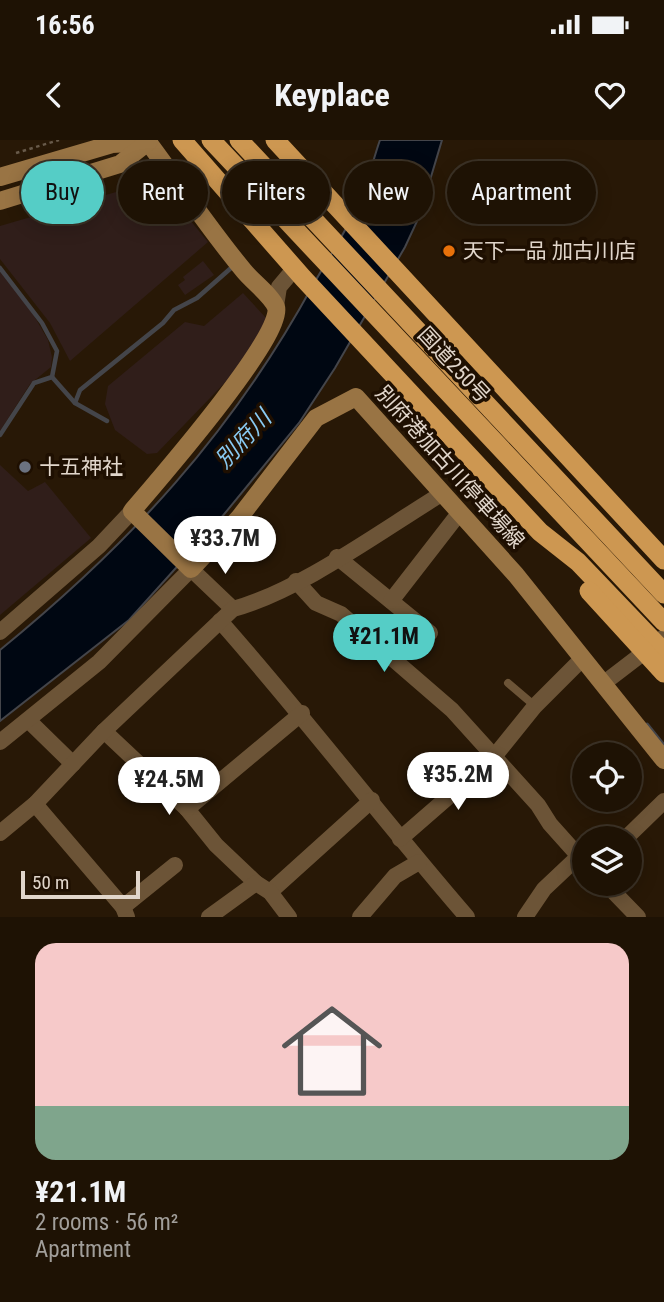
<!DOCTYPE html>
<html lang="en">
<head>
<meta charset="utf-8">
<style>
	:root { --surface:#1e1204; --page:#2b2013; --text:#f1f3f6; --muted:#a19e9a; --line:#3c3226; --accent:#55cdc6 }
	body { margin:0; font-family:"Roboto Condensed","Noto Sans JP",sans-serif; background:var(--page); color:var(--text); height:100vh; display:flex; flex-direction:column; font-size:26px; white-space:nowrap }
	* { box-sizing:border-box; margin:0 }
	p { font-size:23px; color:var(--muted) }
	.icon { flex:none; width:38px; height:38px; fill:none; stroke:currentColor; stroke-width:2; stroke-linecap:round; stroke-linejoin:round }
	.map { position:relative; height:777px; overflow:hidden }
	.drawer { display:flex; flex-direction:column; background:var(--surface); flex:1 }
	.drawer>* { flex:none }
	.banner { position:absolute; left:21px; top:21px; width:623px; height:63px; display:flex; gap:14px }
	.tools { position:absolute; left:572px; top:602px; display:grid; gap:14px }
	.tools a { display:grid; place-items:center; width:70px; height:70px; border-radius:50%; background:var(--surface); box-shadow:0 4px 18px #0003,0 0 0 2px var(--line); font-size:35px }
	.scale { position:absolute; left:21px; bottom:18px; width:119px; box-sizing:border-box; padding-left:7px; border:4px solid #e1d6cb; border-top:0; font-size:19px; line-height:24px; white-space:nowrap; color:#e1d6cb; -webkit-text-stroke:5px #1e0f01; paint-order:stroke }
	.price { position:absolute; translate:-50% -60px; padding:0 16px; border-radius:24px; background:#fff; color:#222; font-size:23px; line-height:46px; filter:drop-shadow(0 2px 4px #0008) }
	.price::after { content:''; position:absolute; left:50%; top:42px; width:21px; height:16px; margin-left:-10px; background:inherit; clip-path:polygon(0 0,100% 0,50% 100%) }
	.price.current { background:var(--accent); color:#111 }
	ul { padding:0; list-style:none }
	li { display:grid; align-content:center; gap:14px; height:371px; padding:0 35px }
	li span { display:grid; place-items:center; height:217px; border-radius:21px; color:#555 }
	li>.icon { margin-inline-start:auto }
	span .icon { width:126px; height:126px; fill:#fffc; stroke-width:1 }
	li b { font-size:30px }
	.pill { padding:0 24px; border-radius:32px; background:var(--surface); box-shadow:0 4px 18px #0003,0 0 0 2px var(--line); font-size:24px; line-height:63px }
	.pill.current { background:var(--accent); color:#111 }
	.status { display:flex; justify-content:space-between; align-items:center; height:49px; padding:0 35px; background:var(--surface); direction:ltr }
	.status svg { height:19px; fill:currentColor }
	header { display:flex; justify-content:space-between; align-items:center; height:91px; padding:0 35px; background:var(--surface); font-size:32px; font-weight:700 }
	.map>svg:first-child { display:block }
	.commercial { fill:#301e1a }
	.water { fill:#000712; stroke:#44454a; stroke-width:2 }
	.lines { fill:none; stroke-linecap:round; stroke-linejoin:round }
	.stream { stroke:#44454a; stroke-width:4.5 }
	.path { stroke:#685a4a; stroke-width:2.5; stroke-dasharray:3.5 3.5; stroke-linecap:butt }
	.service { stroke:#6c5437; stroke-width:8 }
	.minor { stroke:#6c5437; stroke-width:16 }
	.secondary { stroke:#997444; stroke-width:18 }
	.trunk { stroke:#cd9751; stroke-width:19 }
	.food-dot { fill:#e8710a; stroke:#1e0f01; stroke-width:2.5 }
	.worship-dot { fill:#6b7280; stroke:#1e0f01; stroke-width:2.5 }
	.labels { text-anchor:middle; stroke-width:7; stroke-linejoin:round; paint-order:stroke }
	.poi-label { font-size:21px; fill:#e1d6cb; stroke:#1e0f01; text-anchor:start }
	.street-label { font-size:21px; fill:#e1d6cb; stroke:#1e0f01 }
	.water-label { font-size:23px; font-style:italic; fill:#89caf2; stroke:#1e0f01 }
</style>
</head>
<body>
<div class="status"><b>16:56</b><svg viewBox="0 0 49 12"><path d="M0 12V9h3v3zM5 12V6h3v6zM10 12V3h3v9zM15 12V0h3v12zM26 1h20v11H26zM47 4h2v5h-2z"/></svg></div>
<header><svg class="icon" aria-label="back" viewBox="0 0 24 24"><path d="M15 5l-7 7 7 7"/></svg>Keyplace<svg class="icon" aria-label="heart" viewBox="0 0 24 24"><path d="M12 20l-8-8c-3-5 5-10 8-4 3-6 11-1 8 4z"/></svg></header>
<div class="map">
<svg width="664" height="777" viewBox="0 0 664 777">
	<rect width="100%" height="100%" fill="#281806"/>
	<g class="commercial">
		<polygon points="157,40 208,102 70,221 50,183 0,119 0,86"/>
		<polygon points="203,121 214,135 185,155 178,145 185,140 183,137"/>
		<polygon points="0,131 33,174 48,200 52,217 51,227 30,244 0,291"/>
		<polygon points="243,153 267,179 238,229 157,313 147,314 115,290 105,264 108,246 185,182 204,186"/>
		<polygon points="0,325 28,351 45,342 91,398 0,475"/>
	</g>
	<path class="water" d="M380,0H442L419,77L405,107L335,228L299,283L221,378L129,480L0,581V510C131,403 232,293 313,145C329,117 347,90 360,61C368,42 373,20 380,0Z"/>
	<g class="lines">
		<g class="stream">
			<polyline points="0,128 42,183 57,211 52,237"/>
			<polyline points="75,263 80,250 163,183 174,170 197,158 231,128"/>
			<polyline points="0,295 34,243 52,237 75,263 107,281"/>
			<polyline points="647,585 664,606"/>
		</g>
		<polyline class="path" points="16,13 59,0"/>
		<polyline class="service" points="508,543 535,566"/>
		<g class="minor">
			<polyline points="276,166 279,147 295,128"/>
			<polyline points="337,417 430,493"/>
			<polyline points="296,441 316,463 341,474 452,570 538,665 550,684 584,722"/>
			<polyline points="391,461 460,372"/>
			<path d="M220,481C305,577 383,680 467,777"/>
			<polyline points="0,492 99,406 132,371"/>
			<polyline points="604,543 664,497"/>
			<polyline points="29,581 73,624"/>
			<polyline points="104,591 187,669 216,705 256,743"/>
			<polyline points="0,602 99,522 191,429 233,469"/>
			<polyline points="35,664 123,767 127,777"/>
			<polyline points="187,669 302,573"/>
			<path d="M0,693L35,664L104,591L233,469C300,451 382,390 443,353"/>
			<polyline points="603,698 606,695 612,698"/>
			<polyline points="626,698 664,661"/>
			<polyline points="400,699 493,618 535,566 583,518"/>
			<polyline points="606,744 638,777"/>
			<polyline points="270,752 372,660"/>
			<polyline points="123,767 175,725"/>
			<polyline points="209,777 256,743 270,752 289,777"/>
			<polyline points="360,777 395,736 419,722"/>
			<polyline points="525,777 544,749 579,716"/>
		</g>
		<g class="secondary">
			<path d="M148,2C180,45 210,90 244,131C253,142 271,155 276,167C285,195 155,344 132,371L191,429L239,378L316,278L356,257L516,435L664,620"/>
			<polyline points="0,37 112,4 149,2"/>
			<polyline points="0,61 120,24 148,2"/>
		</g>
		<g class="trunk">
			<polyline points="182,0 303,138 540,392 578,422 664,512"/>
			<polyline points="211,0 664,482"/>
			<polyline points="239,0 664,454"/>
			<polyline points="275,0 664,420"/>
			<polyline points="589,451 664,533"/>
		</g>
	</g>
	<circle class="food-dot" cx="449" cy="111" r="7"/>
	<circle class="worship-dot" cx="25" cy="327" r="7"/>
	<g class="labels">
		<g class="poi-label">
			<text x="463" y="118">天下一品 加古川店</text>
			<text x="39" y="334">十五神社</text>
		</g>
		<g class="street-label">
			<text transform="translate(454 225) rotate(47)" y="7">国道250号</text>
			<text transform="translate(450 327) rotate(48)" y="7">別府港加古川停車場線</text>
		</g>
		<g class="water-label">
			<text transform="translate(243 299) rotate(-47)" y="8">別府川</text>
		</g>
	</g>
</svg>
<div class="tools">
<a><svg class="icon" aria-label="locate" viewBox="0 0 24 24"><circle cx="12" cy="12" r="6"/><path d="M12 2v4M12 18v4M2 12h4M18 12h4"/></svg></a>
<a><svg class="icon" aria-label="layers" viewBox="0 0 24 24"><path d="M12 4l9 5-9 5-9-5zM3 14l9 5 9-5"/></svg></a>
</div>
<div class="scale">50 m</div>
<b class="price" style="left:225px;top:436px">¥33.7M</b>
<b class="price current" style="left:384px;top:534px">¥21.1M</b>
<b class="price" style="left:458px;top:672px">¥35.2M</b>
<b class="price" style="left:169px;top:677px">¥24.5M</b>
<div class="banner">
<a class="pill current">Buy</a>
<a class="pill">Rent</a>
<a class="pill">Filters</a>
<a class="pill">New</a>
<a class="pill">Apartment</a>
</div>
</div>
<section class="drawer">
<ul>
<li><span style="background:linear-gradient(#f6c9c9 75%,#7fa58c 0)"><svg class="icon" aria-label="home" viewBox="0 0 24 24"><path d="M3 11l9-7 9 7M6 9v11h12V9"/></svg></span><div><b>¥21.1M</b><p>2 rooms · 56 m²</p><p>Apartment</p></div></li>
</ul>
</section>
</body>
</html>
